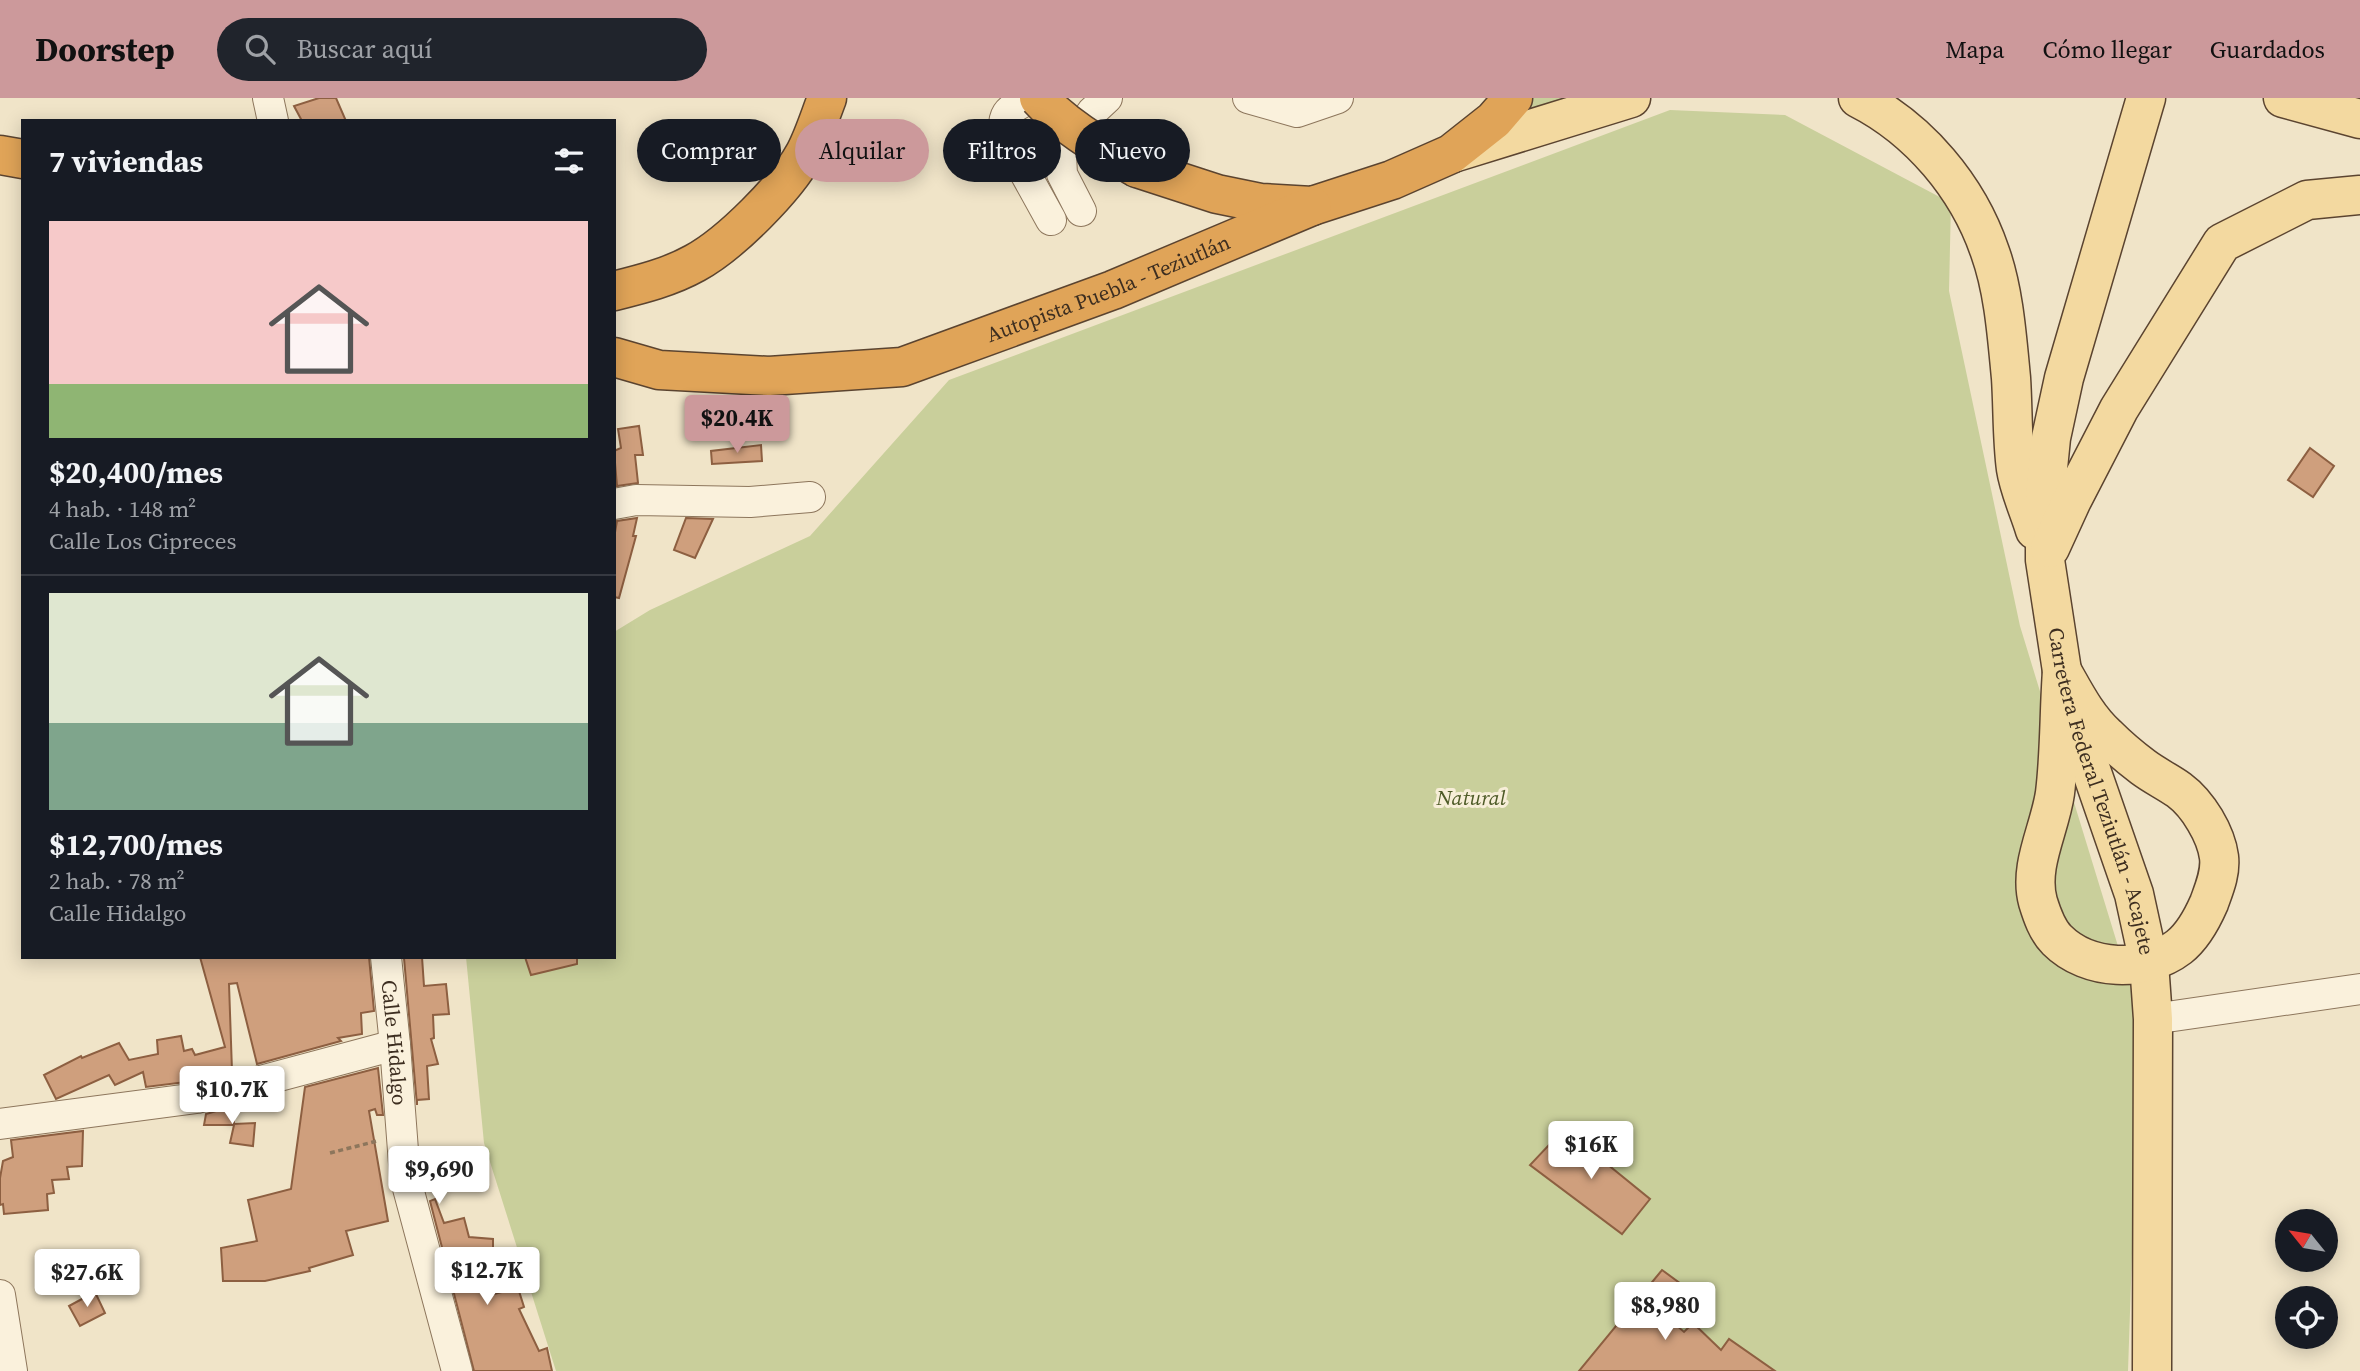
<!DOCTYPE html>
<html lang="es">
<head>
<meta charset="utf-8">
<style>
	:root { --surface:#171b24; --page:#20242c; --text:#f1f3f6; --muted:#9ea1a6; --line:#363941; --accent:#cc999b }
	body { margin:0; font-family:"Source Serif 4",serif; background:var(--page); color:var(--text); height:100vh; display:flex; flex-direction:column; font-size:26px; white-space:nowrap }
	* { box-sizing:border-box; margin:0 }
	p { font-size:23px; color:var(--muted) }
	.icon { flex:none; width:38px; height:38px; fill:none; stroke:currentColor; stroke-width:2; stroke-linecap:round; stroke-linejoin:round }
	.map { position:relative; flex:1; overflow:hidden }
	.panel { position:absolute; left:21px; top:21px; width:595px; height:840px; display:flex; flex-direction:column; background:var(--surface); border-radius:0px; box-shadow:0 4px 18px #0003 }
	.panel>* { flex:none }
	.guide { position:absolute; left:637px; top:21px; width:665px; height:63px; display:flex; gap:14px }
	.needle { width:46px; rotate:300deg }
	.buttons { position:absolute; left:2275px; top:1111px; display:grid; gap:14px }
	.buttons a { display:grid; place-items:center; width:63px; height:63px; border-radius:50%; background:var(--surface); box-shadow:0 4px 18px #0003; font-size:35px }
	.price { position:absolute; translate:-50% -60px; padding:0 16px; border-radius:7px; background:#fff; color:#222; font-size:23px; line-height:46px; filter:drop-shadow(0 2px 4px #0008) }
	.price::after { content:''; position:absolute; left:50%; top:42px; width:21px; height:16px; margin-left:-10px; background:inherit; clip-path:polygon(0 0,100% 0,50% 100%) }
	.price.current { background:var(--accent); color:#111 }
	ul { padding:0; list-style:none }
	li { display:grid; align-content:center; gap:14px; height:371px; padding:0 28px }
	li+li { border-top:2px solid var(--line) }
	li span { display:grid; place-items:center; height:217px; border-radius:0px; color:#555 }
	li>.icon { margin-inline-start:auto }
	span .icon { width:126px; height:126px; fill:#fffc; stroke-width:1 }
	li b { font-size:30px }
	h2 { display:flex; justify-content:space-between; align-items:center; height:84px; padding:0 28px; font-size:30px }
	.tag { padding:0 24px; border-radius:32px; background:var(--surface); box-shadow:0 4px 18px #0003; font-size:24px; line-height:63px }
	.tag.current { background:var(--accent); color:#111 }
	header { display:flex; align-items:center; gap:42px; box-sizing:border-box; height:98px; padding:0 35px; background:var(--accent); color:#111 }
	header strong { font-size:33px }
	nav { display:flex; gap:38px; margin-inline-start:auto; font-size:24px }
	.search { width:490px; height:63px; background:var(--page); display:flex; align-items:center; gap:18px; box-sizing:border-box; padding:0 24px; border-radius:38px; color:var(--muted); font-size:26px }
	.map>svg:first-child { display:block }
	.green { fill:#c9cf9b }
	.building { fill:#cf9f7d; stroke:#8d5f41; stroke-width:2 }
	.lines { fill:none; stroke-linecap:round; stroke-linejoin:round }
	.minor-casing { stroke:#8d765c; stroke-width:32 }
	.major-casing { stroke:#5b4430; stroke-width:41 }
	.highway-casing { stroke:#5b4430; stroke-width:41 }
	.path { stroke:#8d765c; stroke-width:3.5; stroke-dasharray:5 3.5; stroke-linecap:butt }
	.minor { stroke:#faf1dc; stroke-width:30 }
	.major { stroke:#f3d9a0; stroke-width:38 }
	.highway { stroke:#e0a458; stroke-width:38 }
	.highway-bridge-casing { stroke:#5b4430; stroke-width:41; stroke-linecap:butt }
	.highway-bridge { stroke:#e0a458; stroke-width:38 }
	.labels { text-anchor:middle; stroke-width:6; stroke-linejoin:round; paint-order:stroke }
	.street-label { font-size:21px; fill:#3d2e20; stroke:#f7eed8 }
	.park-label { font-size:21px; font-style:italic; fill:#4d5a26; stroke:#f7eed8 }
</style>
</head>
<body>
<header>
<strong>Doorstep</strong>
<div class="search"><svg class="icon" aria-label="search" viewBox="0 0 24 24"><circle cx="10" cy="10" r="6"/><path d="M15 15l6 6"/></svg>Buscar aquí</div>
<nav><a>Mapa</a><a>Cómo llegar</a><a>Guardados</a></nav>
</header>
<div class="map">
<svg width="2360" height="1273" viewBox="0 0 2360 1273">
	<rect width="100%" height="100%" fill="#f0e4c8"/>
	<g class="green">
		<polygon points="1530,0 1579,0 1516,22"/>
		<polygon points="1670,12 1785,17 1951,105 1949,193 2020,528 2140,920 2128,1273 556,1273 484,1045 466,859 614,859 614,534 650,512 810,438 949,282"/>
	</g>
	<g class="building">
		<polygon points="319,0 336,0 346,23 302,23 294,8"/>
		<polygon points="639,328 643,357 635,357 638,385 617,388 614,353 621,350 618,331"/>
		<polygon points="761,347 762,363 712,366 711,353"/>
		<polygon points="2310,350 2334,368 2313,399 2288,382"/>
		<polygon points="637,420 633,438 636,438 619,500 614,499 614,440 617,423"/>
		<polygon points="686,420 713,421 695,460 674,452"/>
		<polygon points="200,859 369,859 374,913 361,915 362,936 338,940 341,943 257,966 237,885 229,886 232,973 194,983 146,989 143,974 115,987 109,977 56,1001 44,977 81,958 82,960 119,945 129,962 158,956 157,942 181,938 184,953 192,951 195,957 225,949"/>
		<polygon points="408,859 422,859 424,888 446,886 449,916 433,917 434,940 431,941 438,966 427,968 429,1001 417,1002 417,1007 404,860"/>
		<polygon points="525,859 577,859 577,866 531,877"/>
		<polygon points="378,970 383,1017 377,1017 375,1011 369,1013 388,1123 346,1133 353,1157 309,1170 310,1173 265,1183 223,1183 221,1150 257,1143 248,1102 291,1091 305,989"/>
		<polygon points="233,1008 234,1026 255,1025 253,1048 230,1045 234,1027 204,1027 206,1016"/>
		<polygon points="1564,1031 1650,1101 1622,1136 1530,1067"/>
		<polygon points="83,1033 82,1068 67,1069 69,1081 52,1082 54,1095 47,1096 48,1112 4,1116 3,1106 0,1107 0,1080 3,1063 13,1059 11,1042"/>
		<polygon points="435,1101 444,1125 464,1120 469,1139 493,1141 493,1157 472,1156 486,1198 518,1190 524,1209 519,1211 539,1253 547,1250 552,1273 474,1273 430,1103"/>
		<polygon points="1662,1172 1681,1186 1659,1212 1684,1234 1693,1225 1721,1252 1729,1241 1775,1273 1579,1273"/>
		<polygon points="95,1194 105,1215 80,1228 69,1208"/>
	</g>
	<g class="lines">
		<g class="minor-casing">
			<g id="minor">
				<polyline points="268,0 273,23"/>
				<path d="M1030,0C1010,12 1002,12 1004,37L1051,122"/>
				<polyline points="1248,0 1297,14 1338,0"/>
				<polyline points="1081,113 1062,76 1061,57 1092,14 1107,0"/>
				<polyline points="614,406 636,402 750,404 810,399"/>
				<path id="s1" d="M386,859L395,947L405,1079L457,1273"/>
				<polyline points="2153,921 2360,891"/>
				<polyline points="0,1026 197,1000 395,947"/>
				<polyline points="0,1197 12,1273"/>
			</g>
		</g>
		<g class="major-casing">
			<g id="major">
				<path d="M1858,0C1919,31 1968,89 1990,154C2004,193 2007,239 2011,280C2013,310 2012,341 2016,371C2019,391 2029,412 2035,432"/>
				<path id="s2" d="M2146,0L2064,280L2051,340L2045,400V462L2062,573L2081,643L2134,796L2149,865L2153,921L2152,1273"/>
				<polyline points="2283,0 2360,21"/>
				<polyline points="1453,55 1631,0"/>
				<polyline points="2050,450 2072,402 2119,311 2222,145 2307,102 2360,97"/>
				<path d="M2062,573C2075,596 2087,620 2107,638C2118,649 2131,660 2143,669C2155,678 2168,684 2179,692C2198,706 2216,736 2219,759C2221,775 2214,791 2209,805C2202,821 2193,838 2179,849C2145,875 2088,873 2057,842C2047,832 2042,817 2038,804C2028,768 2050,731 2055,695C2060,655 2059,614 2062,573Z"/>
			</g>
		</g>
		<g class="highway-casing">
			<g id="highway">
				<polyline points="0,57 23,61"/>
				<polyline points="1137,70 1217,96 1261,105 1312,108 1392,82 1451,56 1494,22 1513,0"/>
				<path d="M614,193C642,186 670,179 695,165C730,146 786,90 805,55C814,38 820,18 827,0"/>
				<path id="s3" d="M614,259L659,272L769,278L902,269L1113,192L1312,108"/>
			</g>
		</g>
		<polyline class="path" points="330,1055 377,1043"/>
		<use href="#minor" class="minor"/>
		<use href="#major" class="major"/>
		<use href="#highway" class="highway"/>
		<g class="highway-bridge-casing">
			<path id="highway-bridge" d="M1039,0C1066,30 1103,50 1137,70"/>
		</g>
		<use href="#highway-bridge" class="highway-bridge"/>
	</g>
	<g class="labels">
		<g class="street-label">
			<text dy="7" stroke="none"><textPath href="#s3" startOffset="511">Autopista Puebla - Teziutlán</textPath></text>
			<text dy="7" stroke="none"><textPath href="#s2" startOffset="714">Carretera Federal Teziutlán - Acajete</textPath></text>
			<text dy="7" stroke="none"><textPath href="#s1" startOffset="86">Calle Hidalgo</textPath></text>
		</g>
		<g class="park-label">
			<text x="1471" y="707">Natural</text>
		</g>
	</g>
</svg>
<div class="buttons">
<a><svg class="needle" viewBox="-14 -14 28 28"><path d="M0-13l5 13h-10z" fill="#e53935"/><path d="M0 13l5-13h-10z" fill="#9ea1a6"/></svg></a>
<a><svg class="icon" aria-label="locate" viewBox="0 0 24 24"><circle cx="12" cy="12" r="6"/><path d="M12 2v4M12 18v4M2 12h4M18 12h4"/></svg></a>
</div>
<b class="price current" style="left:737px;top:357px">$20.4K</b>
<b class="price" style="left:232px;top:1028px">$10.7K</b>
<b class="price" style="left:1591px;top:1083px">$16K</b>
<b class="price" style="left:439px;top:1108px">$9,690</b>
<b class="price" style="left:487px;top:1209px">$12.7K</b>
<b class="price" style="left:87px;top:1211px">$27.6K</b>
<b class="price" style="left:1665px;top:1244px">$8,980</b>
<div class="guide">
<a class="tag">Comprar</a>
<a class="tag current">Alquilar</a>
<a class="tag">Filtros</a>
<a class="tag">Nuevo</a>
</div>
<section class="panel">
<h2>7 viviendas<svg class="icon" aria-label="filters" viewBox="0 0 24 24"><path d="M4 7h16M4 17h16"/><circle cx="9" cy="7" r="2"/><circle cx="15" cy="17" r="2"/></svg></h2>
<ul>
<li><span style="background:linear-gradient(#f6c9c9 75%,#8fb573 0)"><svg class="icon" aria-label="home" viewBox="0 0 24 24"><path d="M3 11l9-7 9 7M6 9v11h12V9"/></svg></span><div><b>$20,400/mes</b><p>4 hab. · 148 m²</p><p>Calle Los Cipreces</p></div></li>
<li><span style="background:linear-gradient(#dfe7d0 60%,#7fa58c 0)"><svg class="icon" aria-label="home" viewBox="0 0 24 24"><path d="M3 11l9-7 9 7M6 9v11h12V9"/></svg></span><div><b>$12,700/mes</b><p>2 hab. · 78 m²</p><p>Calle Hidalgo</p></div></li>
</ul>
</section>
</div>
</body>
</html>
